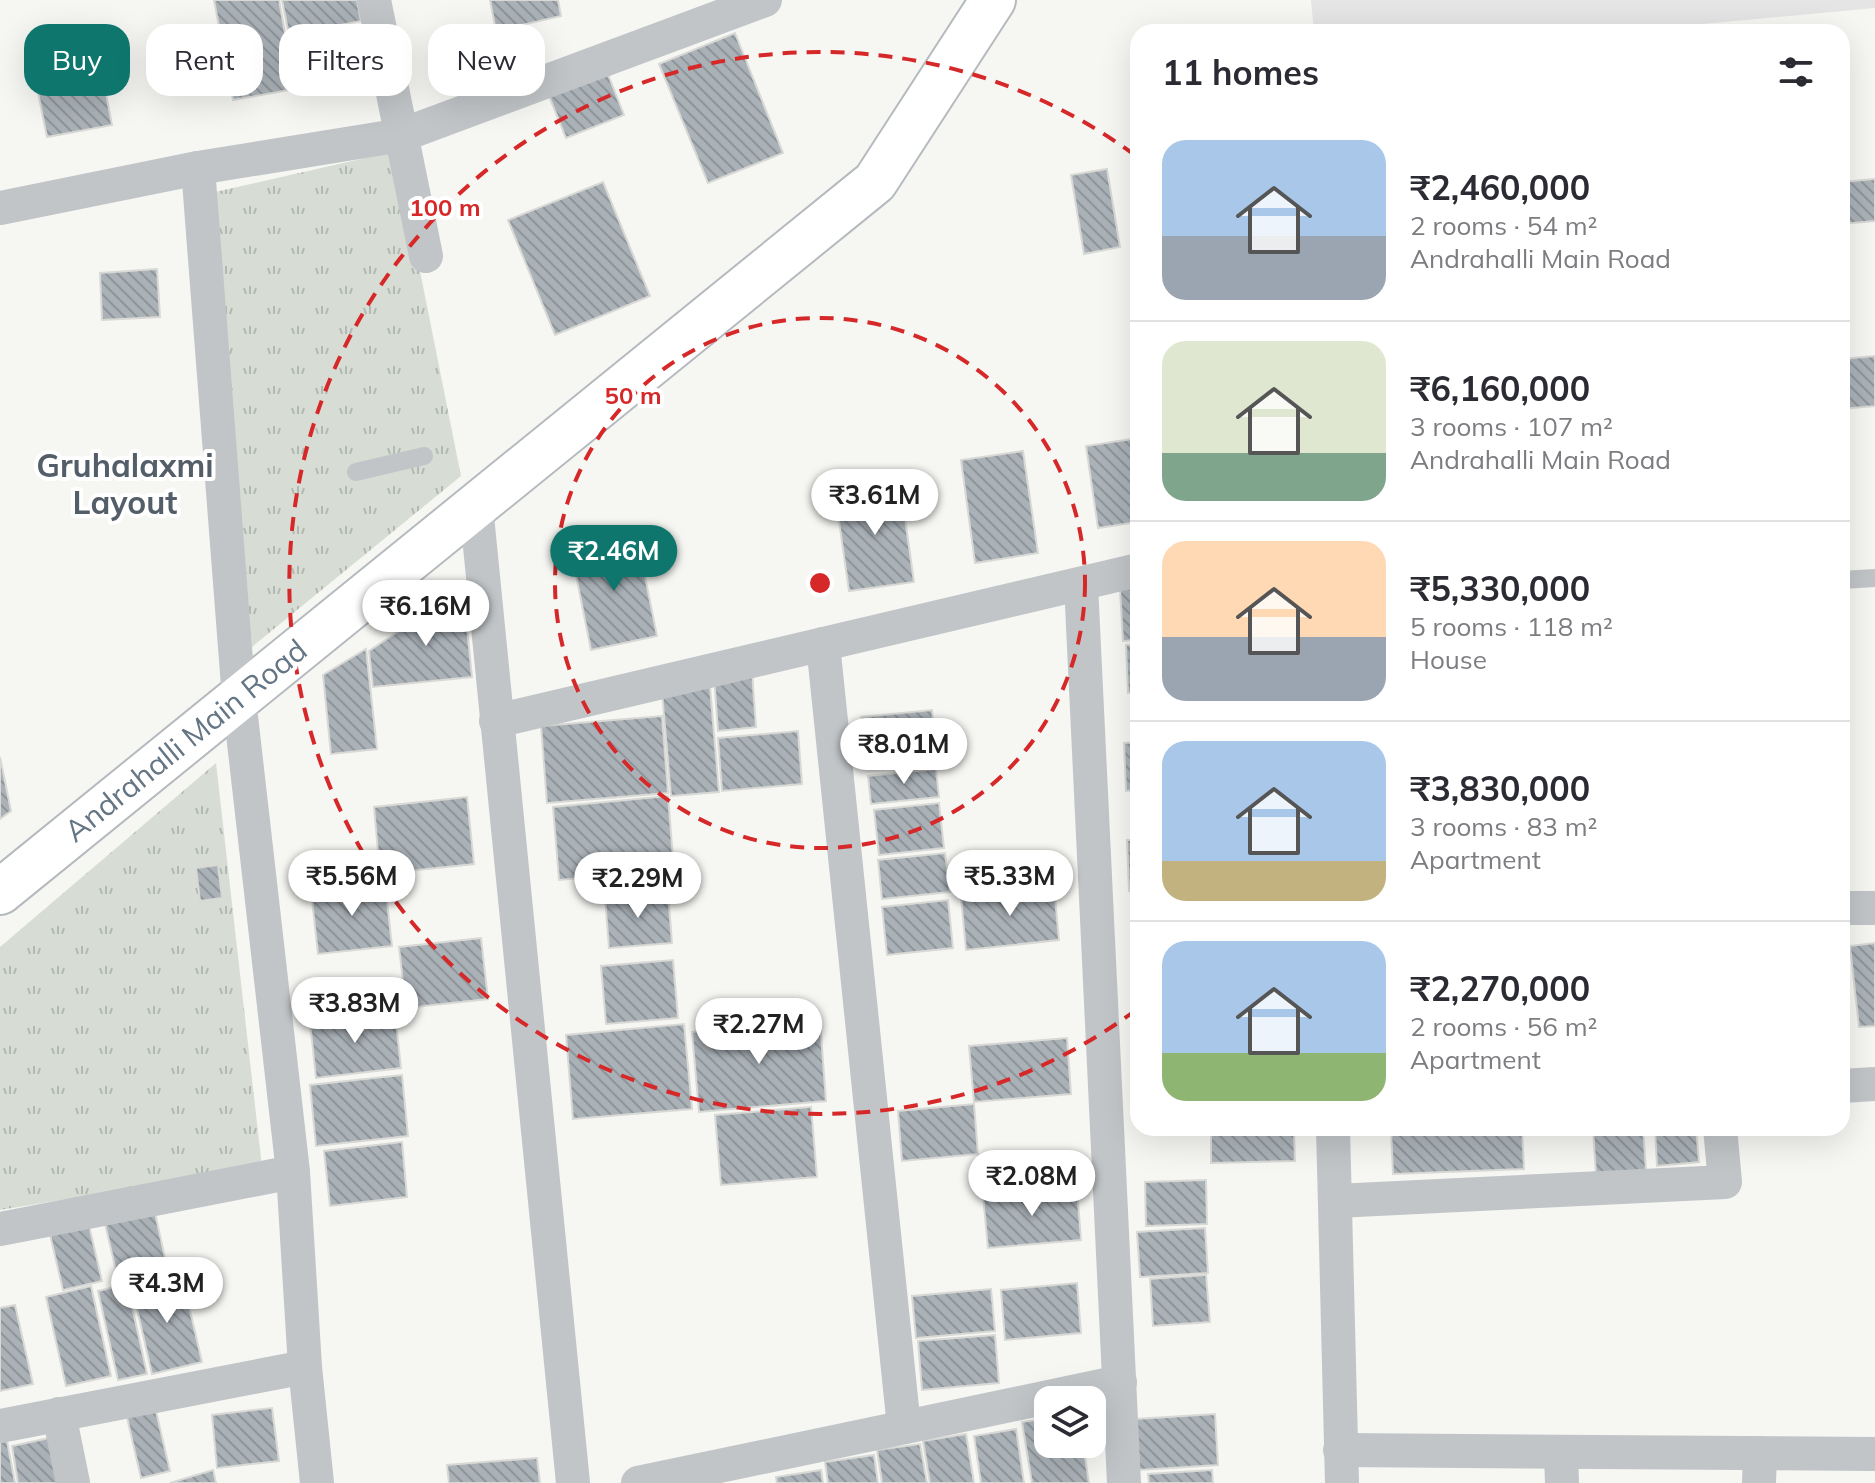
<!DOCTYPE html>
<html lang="en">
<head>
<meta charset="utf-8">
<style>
	:root { --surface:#fff; --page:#f7f7f7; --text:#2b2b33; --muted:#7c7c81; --line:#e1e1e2; --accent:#0f766e }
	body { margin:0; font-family:Mulish,sans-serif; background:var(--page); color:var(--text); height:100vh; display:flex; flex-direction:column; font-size:30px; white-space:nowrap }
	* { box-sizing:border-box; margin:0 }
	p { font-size:26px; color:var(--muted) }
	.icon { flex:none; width:44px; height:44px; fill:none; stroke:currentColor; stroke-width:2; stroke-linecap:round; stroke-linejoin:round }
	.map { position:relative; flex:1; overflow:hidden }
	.details { position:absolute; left:1130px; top:24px; width:720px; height:1112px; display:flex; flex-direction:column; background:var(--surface); border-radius:24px; box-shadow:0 8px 32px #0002 }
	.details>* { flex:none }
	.hud { position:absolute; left:24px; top:24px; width:760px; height:72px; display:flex; gap:16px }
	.buttons { position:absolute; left:1034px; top:1386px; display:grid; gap:16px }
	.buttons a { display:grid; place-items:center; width:72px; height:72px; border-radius:16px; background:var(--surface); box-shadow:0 8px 32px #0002; font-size:40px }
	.price { position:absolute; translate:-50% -68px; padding:0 18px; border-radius:28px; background:#fff; color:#222; font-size:26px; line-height:52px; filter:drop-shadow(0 2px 4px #0008) }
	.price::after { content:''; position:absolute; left:50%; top:48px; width:24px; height:18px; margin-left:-12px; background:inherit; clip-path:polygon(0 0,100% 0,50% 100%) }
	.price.on { background:var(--accent); color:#fff }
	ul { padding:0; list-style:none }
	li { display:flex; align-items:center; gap:24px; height:200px; padding:0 32px }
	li+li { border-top:2px solid var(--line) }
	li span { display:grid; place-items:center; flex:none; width:224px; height:160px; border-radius:24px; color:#555 }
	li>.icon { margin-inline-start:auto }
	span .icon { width:96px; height:96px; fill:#fffc; stroke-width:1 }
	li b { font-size:34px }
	h2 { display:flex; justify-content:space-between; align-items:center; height:96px; padding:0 32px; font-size:34px }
	.tag { padding:0 28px; border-radius:24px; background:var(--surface); box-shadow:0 8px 32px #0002; font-size:28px; line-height:72px }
	.tag.on { background:var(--accent); color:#fff }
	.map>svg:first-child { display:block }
	.built { fill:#e4e5e4 }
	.park { fill:url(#park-tufts) }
	.building { fill:url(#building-back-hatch); stroke:#d8d8d5; stroke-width:2 }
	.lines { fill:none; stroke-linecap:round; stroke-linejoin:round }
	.secondary-casing { stroke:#b5babf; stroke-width:48 }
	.lane { stroke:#c1c5c8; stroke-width:18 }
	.street { stroke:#c1c5c8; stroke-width:34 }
	.secondary { stroke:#fff; stroke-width:44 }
	.ring { fill:none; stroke:#d62828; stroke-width:4; stroke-dasharray:14 10 }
	.labels { text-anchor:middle; stroke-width:8; stroke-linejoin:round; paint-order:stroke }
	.street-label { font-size:30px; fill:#647584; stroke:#fff }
	.neighbourhood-label { font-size:32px; font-weight:bold; fill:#535e69; stroke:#fff }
	.centre { fill:#d62828; stroke:#fff; stroke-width:4 }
	.ring-label { font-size:24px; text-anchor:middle; font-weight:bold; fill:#d62828; stroke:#fff; stroke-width:8; stroke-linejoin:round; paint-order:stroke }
</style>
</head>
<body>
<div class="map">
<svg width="1875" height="1483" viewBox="0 0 1875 1483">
	<defs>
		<pattern id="park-tufts" width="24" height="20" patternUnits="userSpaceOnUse" patternTransform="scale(2)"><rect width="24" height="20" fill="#d7ddd4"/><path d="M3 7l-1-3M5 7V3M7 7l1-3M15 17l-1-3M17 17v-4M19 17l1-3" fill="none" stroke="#b2b8b2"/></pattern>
		<pattern id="building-back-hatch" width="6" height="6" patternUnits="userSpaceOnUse" patternTransform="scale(2)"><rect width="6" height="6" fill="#aab2b8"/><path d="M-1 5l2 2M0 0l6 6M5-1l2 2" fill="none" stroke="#8e959b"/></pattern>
	</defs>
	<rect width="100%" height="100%" fill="#f6f6f3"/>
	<polygon class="built" points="1311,0 1875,0 1875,8 1616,32 1314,32"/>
	<g class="park">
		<polygon points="396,151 461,476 252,647 215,192"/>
		<polygon points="216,763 262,1167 0,1210 0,947"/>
	</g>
	<g class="building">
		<polygon points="214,0 279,0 295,89 233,100"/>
		<polygon points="282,0 357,0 361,21 289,35"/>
		<polygon points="490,0 558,0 561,16 496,31"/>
		<polygon points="93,25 112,125 47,137 27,38"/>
		<polygon points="362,26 372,77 300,90 290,39"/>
		<polygon points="735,33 783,153 708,183 659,64"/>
		<polygon points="607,72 624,115 566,138 549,96"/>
		<polygon points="1107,169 1120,247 1084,254 1071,175"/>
		<polygon points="1875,179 1875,221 1842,224 1842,182"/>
		<polygon points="603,182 650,296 555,335 508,220"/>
		<polygon points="157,269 160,317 102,320 100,273"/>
		<polygon points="1875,356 1875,406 1842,409 1842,359"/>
		<polygon points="1138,438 1138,522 1098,528 1086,446"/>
		<polygon points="1023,451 1038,553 975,563 961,460"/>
		<polygon points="900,483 914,582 849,591 835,493"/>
		<polygon points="637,537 657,636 591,650 571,550"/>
		<polygon points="463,588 472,677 373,687 369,651"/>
		<polygon points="1138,588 1138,640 1123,641 1120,589"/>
		<polygon points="1138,644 1138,692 1128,693 1126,645"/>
		<polygon points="366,649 377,749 331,754 323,675"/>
		<polygon points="752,672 756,727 718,731 714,676"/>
		<polygon points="710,687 719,792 671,796 662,692"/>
		<polygon points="932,710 937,757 866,765 861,717"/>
		<polygon points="662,716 668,793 547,803 541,726"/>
		<polygon points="798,731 802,784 722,791 718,738"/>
		<polygon points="1138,742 1138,790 1126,791 1124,743"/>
		<polygon points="0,757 11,811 0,819"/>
		<polygon points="936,769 939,797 871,804 868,776"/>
		<polygon points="668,796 674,870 559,880 553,807"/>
		<polygon points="467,797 474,864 380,874 374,807"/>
		<polygon points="939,803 944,848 879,855 874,810"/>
		<polygon points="1127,840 1138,840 1138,891 1129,891"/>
		<polygon points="945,853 950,892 882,899 878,860"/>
		<polygon points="218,865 222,898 200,901 196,868"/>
		<polygon points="385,883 392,946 318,954 311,891"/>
		<polygon points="1054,887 1059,940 966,950 961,897"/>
		<polygon points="668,893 672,943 609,948 605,898"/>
		<polygon points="948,900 953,948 887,955 882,907"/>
		<polygon points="481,938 488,999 406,1008 399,947"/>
		<polygon points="1875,943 1875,1026 1859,1027 1850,946"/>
		<polygon points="673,960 678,1018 606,1024 601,966"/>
		<polygon points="395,1013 401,1068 316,1078 310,1022"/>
		<polygon points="820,1021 826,1101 699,1112 692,1032"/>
		<polygon points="684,1024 692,1109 573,1119 566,1035"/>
		<polygon points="1067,1038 1071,1094 974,1102 969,1046"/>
		<polygon points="402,1075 408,1136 316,1146 310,1085"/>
		<polygon points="974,1104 978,1154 902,1161 898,1111"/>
		<polygon points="811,1107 817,1177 721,1185 715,1115"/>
		<polygon points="1211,1128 1294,1128 1295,1161 1211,1163"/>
		<polygon points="1391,1128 1522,1128 1524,1169 1393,1174"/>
		<polygon points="1643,1128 1646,1170 1596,1174 1593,1129"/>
		<polygon points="1696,1128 1699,1162 1657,1166 1655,1129"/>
		<polygon points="402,1142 407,1197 330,1206 324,1151"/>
		<polygon points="1206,1180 1207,1224 1146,1226 1145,1182"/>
		<polygon points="1077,1188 1081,1240 988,1248 983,1196"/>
		<polygon points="153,1204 167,1267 118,1279 103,1215"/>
		<polygon points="87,1217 102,1281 63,1290 48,1226"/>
		<polygon points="1205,1228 1208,1273 1140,1277 1137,1232"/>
		<polygon points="1206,1275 1210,1322 1153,1326 1150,1279"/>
		<polygon points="182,1276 202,1362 152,1374 132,1287"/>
		<polygon points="1077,1283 1081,1333 1005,1340 1001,1290"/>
		<polygon points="127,1284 147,1374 118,1380 98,1291"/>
		<polygon points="91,1286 111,1376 66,1386 46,1297"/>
		<polygon points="991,1289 995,1331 916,1338 912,1296"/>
		<polygon points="15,1305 33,1384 0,1391 0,1308"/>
		<polygon points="995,1335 999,1383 922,1390 918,1341"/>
		<polygon points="155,1407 170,1471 141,1478 126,1413"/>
		<polygon points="272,1408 279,1461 217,1468 212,1415"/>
		<polygon points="1215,1414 1218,1465 1139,1470 1136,1419"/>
		<polygon points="1048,1418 1048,1444 1083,1444 1089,1483 1032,1483 1022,1422"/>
		<polygon points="1016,1429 1024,1483 981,1483 974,1436"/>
		<polygon points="966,1434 974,1483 930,1483 923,1441"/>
		<polygon points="54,1437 63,1483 18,1483 12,1446"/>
		<polygon points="7,1441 15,1483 0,1483 0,1442"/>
		<polygon points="920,1444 927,1483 882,1483 877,1450"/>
		<polygon points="874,1455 878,1483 828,1483 825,1462"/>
		<polygon points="537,1458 540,1483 449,1483 447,1465"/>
		<polygon points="213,1470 216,1483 170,1483"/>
		<polygon points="821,1470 823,1483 777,1483 776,1477"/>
		<polygon points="1212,1470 1213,1483 1149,1483 1148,1474"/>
	</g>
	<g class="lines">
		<g class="secondary-casing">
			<polyline id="secondary" points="0,892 875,182 993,0"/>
		</g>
		<g class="lane">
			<polyline points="356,472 424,456"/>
			<polyline points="1842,580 1875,578"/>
		</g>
		<g class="street">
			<polyline points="374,0 426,256"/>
			<polyline points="198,168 239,699 293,1172 305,1367 317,1483"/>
			<polyline points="0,208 198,168 402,135 765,0"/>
			<polyline points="476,506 573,1483"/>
			<polyline points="1081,584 1124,1483"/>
			<polyline points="823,644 904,1427"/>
			<polyline points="496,721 1138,570"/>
			<polyline points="1842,908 1875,908"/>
			<polyline points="1842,1086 1875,1084"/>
			<polyline points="1333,1128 1342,1483"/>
			<polyline points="1336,1201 1725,1182 1720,1128"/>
			<polyline points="0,1229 293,1172"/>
			<polyline points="59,1414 73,1483"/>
			<polyline points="0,1426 305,1367"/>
			<polyline points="1340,1450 1875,1454"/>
			<polyline points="1561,1452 1562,1483"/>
			<polyline points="638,1483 1120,1382"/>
			<polyline points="1759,1483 1760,1453"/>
		</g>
		<use href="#secondary" class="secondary"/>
	</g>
	<g class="ring">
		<circle cx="820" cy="583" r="265"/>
		<path d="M1136 1010A531 531 0 1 1 1136 156"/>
	</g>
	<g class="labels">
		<g class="street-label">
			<text transform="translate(186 741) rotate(-39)" y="10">Andrahalli Main Road</text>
		</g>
		<g class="neighbourhood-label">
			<text x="125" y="477">Gruhalaxmi<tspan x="125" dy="37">Layout</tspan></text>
		</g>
	</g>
	<circle cx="820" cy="583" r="12" class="centre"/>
	<g class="ring-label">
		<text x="445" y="216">100 m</text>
		<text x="633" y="404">50 m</text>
	</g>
</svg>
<div class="buttons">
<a><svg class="icon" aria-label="layers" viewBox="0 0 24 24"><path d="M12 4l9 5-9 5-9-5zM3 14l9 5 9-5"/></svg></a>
</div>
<b class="price" style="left:875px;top:537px">₹3.61M</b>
<b class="price on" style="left:614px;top:593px">₹2.46M</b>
<b class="price" style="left:426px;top:648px">₹6.16M</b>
<b class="price" style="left:904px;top:786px">₹8.01M</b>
<b class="price" style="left:352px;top:918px">₹5.56M</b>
<b class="price" style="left:1010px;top:918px">₹5.33M</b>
<b class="price" style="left:638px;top:920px">₹2.29M</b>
<b class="price" style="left:355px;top:1045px">₹3.83M</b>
<b class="price" style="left:759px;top:1066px">₹2.27M</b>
<b class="price" style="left:1032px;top:1218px">₹2.08M</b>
<b class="price" style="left:167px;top:1325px">₹4.3M</b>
<div class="hud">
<a class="tag on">Buy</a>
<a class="tag">Rent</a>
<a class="tag">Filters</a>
<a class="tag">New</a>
</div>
<section class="details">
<h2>11 homes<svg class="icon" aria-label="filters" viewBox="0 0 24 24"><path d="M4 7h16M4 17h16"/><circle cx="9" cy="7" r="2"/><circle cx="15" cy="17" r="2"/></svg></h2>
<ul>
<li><span style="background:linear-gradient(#a9c7e8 60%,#9aa5b1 0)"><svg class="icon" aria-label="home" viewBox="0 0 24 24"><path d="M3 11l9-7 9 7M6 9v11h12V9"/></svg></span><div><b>₹2,460,000</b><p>2 rooms · 54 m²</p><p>Andrahalli Main Road</p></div></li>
<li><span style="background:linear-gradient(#dfe7d0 70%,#7fa58c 0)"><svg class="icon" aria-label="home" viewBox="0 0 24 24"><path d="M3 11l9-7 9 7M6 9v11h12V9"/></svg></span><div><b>₹6,160,000</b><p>3 rooms · 107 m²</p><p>Andrahalli Main Road</p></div></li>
<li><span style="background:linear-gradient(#ffd9b3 60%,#9aa5b1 0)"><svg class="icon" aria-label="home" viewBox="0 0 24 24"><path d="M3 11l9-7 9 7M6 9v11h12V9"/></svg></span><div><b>₹5,330,000</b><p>5 rooms · 118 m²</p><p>House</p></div></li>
<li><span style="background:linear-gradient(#a9c7e8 75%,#c2b280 0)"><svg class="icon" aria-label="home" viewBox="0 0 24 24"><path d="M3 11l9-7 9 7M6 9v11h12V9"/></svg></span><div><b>₹3,830,000</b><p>3 rooms · 83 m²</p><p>Apartment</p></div></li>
<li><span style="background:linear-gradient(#a9c7e8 70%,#8fb573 0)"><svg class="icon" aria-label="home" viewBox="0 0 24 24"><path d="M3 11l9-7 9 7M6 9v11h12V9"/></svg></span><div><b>₹2,270,000</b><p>2 rooms · 56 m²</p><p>Apartment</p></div></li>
</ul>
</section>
</div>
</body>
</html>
